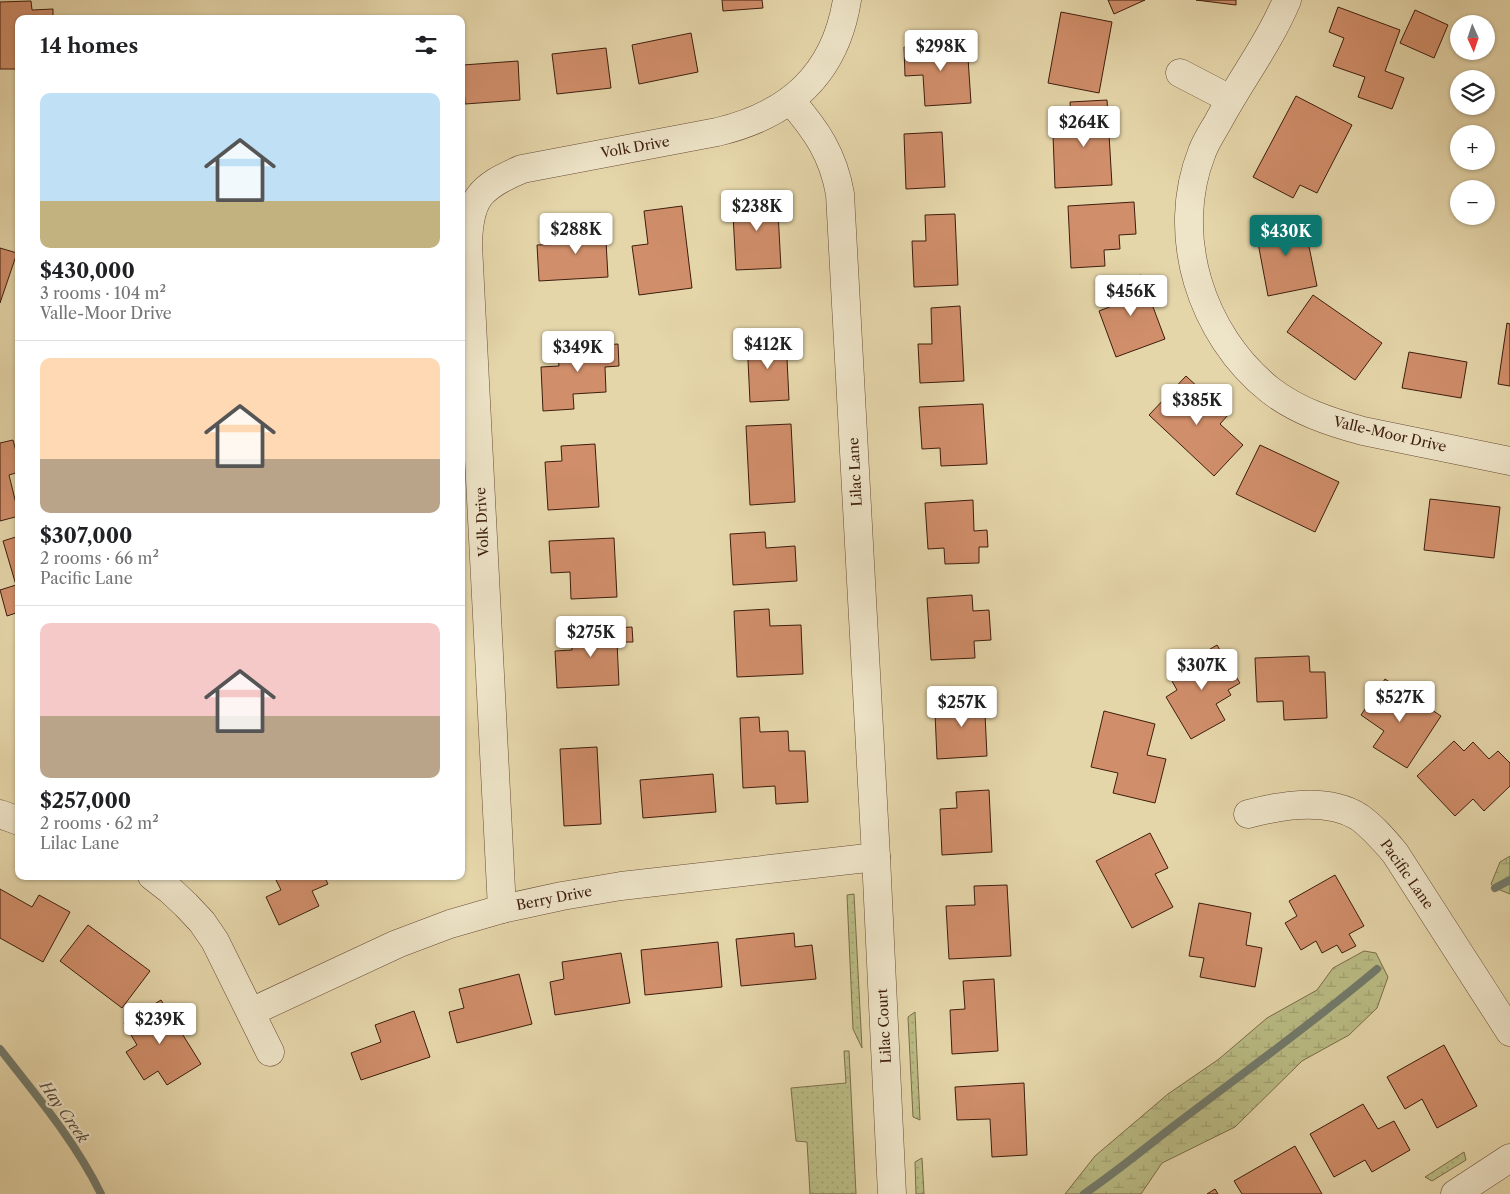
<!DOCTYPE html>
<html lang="en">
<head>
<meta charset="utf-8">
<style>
	:root { --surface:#fff; --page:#f6f6f6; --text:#202124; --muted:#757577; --line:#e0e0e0; --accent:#0f766e }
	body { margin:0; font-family:"Libre Caslon Text",serif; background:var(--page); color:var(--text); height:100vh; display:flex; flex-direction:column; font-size:19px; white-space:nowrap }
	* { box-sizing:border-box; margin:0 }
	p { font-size:16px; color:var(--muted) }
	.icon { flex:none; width:28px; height:28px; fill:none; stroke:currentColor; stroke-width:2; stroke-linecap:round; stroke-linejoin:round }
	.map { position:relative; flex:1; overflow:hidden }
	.side { position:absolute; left:15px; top:15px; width:450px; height:865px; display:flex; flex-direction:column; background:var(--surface); border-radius:10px; box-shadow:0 1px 4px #0004 }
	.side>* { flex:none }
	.needle { width:32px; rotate:177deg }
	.buttons { position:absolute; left:1450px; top:15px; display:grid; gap:10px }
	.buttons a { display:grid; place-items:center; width:45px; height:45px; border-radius:50%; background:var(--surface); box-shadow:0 1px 4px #0004; font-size:25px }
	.price { position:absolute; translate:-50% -42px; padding:0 11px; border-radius:5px; background:#fff; color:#222; font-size:16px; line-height:32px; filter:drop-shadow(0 1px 2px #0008) }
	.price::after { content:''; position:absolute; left:50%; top:30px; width:15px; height:11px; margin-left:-8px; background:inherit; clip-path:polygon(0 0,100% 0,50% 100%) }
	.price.active { background:var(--accent); color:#fff }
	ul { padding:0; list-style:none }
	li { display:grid; align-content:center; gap:10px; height:265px; padding:0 25px }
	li+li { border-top:1px solid var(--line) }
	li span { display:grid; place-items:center; height:155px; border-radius:10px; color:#555 }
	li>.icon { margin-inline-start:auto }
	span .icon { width:90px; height:90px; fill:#fffc; stroke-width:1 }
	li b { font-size:21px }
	h2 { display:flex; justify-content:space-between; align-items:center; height:60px; padding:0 25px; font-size:21px }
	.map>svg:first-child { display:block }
	.grass { fill:url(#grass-dots); stroke:#7c6c49 }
	.wetland { fill:url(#wetland-marsh); stroke:#7c6c49 }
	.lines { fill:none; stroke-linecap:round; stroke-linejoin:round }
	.stream { stroke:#737b6c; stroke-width:8 }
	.building { fill:#d08e6a; stroke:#3e1d0d }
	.minor-casing { stroke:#684b34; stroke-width:29 }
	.minor { stroke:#eee4c8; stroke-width:28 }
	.labels { text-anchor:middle; stroke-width:4.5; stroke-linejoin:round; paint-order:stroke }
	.street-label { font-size:14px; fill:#3e1d0d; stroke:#eee4c8 }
	.water-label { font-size:15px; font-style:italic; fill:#584c3c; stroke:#eee4c8 }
</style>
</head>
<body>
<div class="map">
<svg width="1510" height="1194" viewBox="0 0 1510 1194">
	<defs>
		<pattern id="grass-dots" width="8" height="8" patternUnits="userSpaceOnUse" patternTransform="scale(1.25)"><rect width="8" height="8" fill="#babc85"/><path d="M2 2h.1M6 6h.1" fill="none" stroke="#a1a172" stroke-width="1.8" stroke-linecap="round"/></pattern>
		<pattern id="wetland-marsh" width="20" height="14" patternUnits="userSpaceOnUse" patternTransform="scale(1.25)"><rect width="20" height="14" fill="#babc85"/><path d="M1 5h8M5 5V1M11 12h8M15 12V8" fill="none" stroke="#a1a172"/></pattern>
	</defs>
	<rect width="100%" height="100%" fill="#e5d6aa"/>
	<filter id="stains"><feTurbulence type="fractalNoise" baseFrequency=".004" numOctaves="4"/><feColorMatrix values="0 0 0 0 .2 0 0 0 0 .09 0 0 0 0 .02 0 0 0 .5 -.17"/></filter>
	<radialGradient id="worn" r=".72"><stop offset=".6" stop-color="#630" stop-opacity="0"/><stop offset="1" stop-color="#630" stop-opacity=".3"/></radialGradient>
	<g class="grass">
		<polygon points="854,894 862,1048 853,1029 847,895"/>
		<polygon points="915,1012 920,1120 913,1117 908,1017"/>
		<polygon points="844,1051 849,1051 856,1194 810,1194 807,1142 796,1141 791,1088 846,1083"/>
		<polygon points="1464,1152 1466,1160 1432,1181 1425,1177"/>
		<polygon points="922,1158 924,1194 916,1194 915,1162"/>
	</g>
	<g class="wetland">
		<polygon points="1510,856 1510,894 1495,888 1491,884 1500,862"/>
		<polygon points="1364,951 1376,953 1388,977 1377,1008 1349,1035 1302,1061 1235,1127 1162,1163 1141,1194 1065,1194 1095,1156 1168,1094 1219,1059 1267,1018 1317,990 1333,968"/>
	</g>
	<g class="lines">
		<g class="stream">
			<polyline points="1495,888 1510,880"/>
			<path d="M0,1049C36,1095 75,1141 101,1194"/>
			<path d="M1084,1194C1116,1172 1145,1148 1175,1125C1243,1073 1312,1024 1377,969"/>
		</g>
	</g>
	<g class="building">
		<polygon points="722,0 762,0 763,8 723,11"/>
		<polygon points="1108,0 1145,0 1114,14"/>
		<polygon points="1196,0 1236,0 1236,5"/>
		<polygon points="31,1 32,10 53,9 53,19 19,19 19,69 0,69 0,2"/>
		<polygon points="1338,7 1400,30 1385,71 1404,78 1392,109 1358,97 1365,77 1333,66 1344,38 1329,32"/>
		<polygon points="1415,10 1448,25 1434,58 1400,43"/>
		<polygon points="1061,12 1112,22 1099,93 1048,83"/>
		<polygon points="691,33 698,72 639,84 632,45"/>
		<polygon points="967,43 971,103 925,106 923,75 905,76 904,47"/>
		<polygon points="606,48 611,88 557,94 552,54"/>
		<polygon points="518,61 520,100 465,104 463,65"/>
		<polygon points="1296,96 1352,125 1317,193 1300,185 1293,198 1253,177"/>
		<polygon points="1107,100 1112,185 1055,188 1053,135 1072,134 1070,102"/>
		<polygon points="942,132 945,187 906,189 904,134"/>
		<polygon points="777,193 781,268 736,270 732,196"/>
		<polygon points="1134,202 1136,234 1119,235 1120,249 1104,250 1105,266 1071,268 1068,206"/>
		<polygon points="682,206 692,288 639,295 632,246 648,244 644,211"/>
		<polygon points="955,214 958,285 914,287 912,241 926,241 925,215"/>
		<polygon points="1303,217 1317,286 1268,296 1255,227"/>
		<polygon points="605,223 608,277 539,281 537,245 569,244 568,225"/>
		<polygon points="0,248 17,253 0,303"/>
		<polygon points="1141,275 1165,339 1116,357 1099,311 1112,306 1105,288"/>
		<polygon points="1313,295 1382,343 1355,380 1287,332"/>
		<polygon points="960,306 964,381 920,383 918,344 932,344 931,308"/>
		<polygon points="1507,323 1510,324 1510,386 1498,384"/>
		<polygon points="604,338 604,345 618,344 619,366 605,367 606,392 573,394 574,409 543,411 541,367 559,366 558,358 567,358 567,340"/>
		<polygon points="786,338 789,400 750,402 747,340"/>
		<polygon points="1409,352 1467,362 1461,398 1402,388"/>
		<polygon points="1186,376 1228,415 1220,424 1243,445 1214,476 1149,415"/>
		<polygon points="983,404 987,464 941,466 940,448 922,449 919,407"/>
		<polygon points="791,424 795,502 750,505 746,426"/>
		<polygon points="13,440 19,463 19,472 9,475 19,516 0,521 0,443"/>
		<polygon points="595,444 599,507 548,510 545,462 562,461 561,446"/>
		<polygon points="1260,445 1339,482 1315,532 1236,494"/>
		<polygon points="1430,499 1500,507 1494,558 1424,550"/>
		<polygon points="973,500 974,531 987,530 988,547 979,547 979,563 945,564 944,548 928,549 925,503"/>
		<polygon points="765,532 766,548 795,546 797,581 733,585 730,534"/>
		<polygon points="19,536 19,612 7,616 0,590 16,585 3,541"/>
		<polygon points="614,538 617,597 571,599 570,572 551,573 549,541"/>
		<polygon points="972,595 973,611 989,610 991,640 974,641 975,658 931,660 927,598"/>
		<polygon points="769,609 770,626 801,625 803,674 737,677 734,611"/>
		<polygon points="632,627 633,642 617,642 619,685 557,688 555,651 572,650 571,630"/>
		<polygon points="1217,645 1240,683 1228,690 1231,695 1216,704 1225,720 1191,739 1166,697 1177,690 1168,674"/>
		<polygon points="1309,656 1310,672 1325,672 1327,718 1284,720 1283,701 1257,702 1255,658"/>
		<polygon points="1385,679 1441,716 1407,768 1373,747 1384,731 1361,715"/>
		<polygon points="984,693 987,756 937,759 935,713 951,712 950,695"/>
		<polygon points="1104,711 1155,724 1147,755 1166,759 1155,803 1113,793 1118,773 1091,767"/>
		<polygon points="759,717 760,732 788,731 789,751 805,751 808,802 776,804 775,786 743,788 740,718"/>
		<polygon points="1454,741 1464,751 1473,742 1489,759 1498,751 1510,763 1510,786 1484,811 1473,799 1455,816 1417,776"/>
		<polygon points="597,747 601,824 564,826 560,749"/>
		<polygon points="713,774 716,812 643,818 640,780"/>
		<polygon points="989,790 992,852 942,855 940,809 957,808 956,792"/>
		<polygon points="1150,833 1168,868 1155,874 1173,907 1132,928 1096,861"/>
		<polygon points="1335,875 1364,926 1349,934 1356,946 1342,953 1337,945 1322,953 1316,941 1301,950 1285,923 1297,916 1289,901"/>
		<polygon points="274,876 324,876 328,884 312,891 319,906 279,925 266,897 281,890"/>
		<polygon points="1007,885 1011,956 949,959 946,906 975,905 974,886"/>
		<polygon points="0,889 32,907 39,895 70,912 43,962 0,938"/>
		<polygon points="1199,903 1251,913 1246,945 1262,948 1255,987 1200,977 1204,958 1189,956"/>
		<polygon points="88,925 150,971 122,1008 60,961"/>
		<polygon points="794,933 795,947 812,945 816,979 741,986 736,939"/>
		<polygon points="718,942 722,987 645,995 641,950"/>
		<polygon points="621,953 630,1003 555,1015 550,982 564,979 562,962"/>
		<polygon points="519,974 532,1024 457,1043 449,1012 464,1008 459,989"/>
		<polygon points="994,979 998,1051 952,1054 950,1010 965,1009 963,981"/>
		<polygon points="161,1000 201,1064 167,1085 158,1071 144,1080 126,1052 137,1045 124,1023"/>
		<polygon points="414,1011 430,1057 361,1080 351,1053 381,1042 375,1025"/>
		<polygon points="1444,1045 1477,1106 1437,1128 1422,1099 1405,1109 1387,1077"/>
		<polygon points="1024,1083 1027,1155 992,1157 990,1119 957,1120 955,1087"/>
		<polygon points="1363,1104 1378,1129 1394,1121 1410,1150 1372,1172 1365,1160 1334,1177 1310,1134"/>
		<polygon points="1295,1146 1322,1194 1242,1194 1234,1181"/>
		<polygon points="1215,1189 1218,1194 1207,1194"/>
	</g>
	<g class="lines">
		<g class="minor-casing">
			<g id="minor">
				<path d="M1287,0C1269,43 1240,81 1218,122C1213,131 1206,141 1202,152C1169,235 1201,335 1270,390C1297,411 1330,422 1363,431L1510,461"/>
				<polyline points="1180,73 1230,99"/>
				<path d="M791,101C816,130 833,154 840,194L876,857L892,1194"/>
				<polyline points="0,814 19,821"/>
				<path d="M1248,814C1282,805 1327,797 1359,817C1373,827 1384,840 1395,853L1510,1032"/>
				<polyline points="152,876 170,890 186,905 202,922 215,941 270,1052"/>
				<path d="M502,909L468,245C469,199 479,187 522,169L717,132C789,115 835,75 847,0"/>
				<polyline points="251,1012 397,944 450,924 502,909 562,896 621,886 876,857"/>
				<polyline points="1455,1194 1510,1158"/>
			</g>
		</g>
		<use href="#minor" class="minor"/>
	</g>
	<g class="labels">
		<g class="street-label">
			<text transform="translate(635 147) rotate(-10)" y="5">Volk Drive</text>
			<text transform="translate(1390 434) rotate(13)" y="5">Valle-Moor Drive</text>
			<text transform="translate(855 472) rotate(-93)" y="5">Lilac Lane</text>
			<text transform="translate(482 522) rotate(-93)" y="5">Volk Drive</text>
			<text transform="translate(1407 874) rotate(55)" y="5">Pacific Lane</text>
			<text transform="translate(554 898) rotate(-11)" y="5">Berry Drive</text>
			<text transform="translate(884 1026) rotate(-93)" y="5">Lilac Court</text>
		</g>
		<g class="water-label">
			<text transform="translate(64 1112) rotate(55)" y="5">Hay Creek</text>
		</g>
	</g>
	<rect width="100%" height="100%" filter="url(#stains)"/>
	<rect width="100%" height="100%" fill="url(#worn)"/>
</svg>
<div class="buttons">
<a><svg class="needle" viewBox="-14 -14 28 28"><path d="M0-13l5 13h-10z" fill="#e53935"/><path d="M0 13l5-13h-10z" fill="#757577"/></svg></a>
<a><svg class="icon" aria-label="layers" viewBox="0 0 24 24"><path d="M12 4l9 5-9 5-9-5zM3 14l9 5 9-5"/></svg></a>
<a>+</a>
<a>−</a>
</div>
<b class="price" style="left:941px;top:72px">$298K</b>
<b class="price" style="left:1084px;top:148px">$264K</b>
<b class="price" style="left:757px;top:232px">$238K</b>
<b class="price" style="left:576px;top:255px">$288K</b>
<b class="price active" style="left:1286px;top:257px">$430K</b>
<b class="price" style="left:1131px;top:317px">$456K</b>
<b class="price" style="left:768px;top:370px">$412K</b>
<b class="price" style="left:578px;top:373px">$349K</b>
<b class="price" style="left:1197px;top:426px">$385K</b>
<b class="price" style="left:591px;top:658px">$275K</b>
<b class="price" style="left:1202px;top:691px">$307K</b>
<b class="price" style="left:1400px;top:723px">$527K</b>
<b class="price" style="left:962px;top:728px">$257K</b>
<b class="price" style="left:160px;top:1045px">$239K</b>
<section class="side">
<h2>14 homes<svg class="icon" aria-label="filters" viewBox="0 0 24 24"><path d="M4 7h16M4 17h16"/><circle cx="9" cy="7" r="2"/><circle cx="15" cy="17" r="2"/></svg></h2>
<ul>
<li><span style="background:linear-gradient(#bfe0f5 70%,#c2b280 0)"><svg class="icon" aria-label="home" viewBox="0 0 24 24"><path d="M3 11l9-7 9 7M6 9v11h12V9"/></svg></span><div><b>$430,000</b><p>3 rooms · 104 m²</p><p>Valle-Moor Drive</p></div></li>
<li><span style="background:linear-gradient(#ffd9b3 65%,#b9a48a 0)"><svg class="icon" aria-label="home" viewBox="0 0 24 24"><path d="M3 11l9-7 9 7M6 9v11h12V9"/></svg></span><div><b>$307,000</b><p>2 rooms · 66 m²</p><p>Pacific Lane</p></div></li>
<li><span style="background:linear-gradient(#f6c9c9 60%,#b9a48a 0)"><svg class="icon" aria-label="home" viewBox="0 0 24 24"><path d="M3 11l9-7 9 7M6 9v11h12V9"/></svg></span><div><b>$257,000</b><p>2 rooms · 62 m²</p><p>Lilac Lane</p></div></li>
</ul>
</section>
</div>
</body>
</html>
